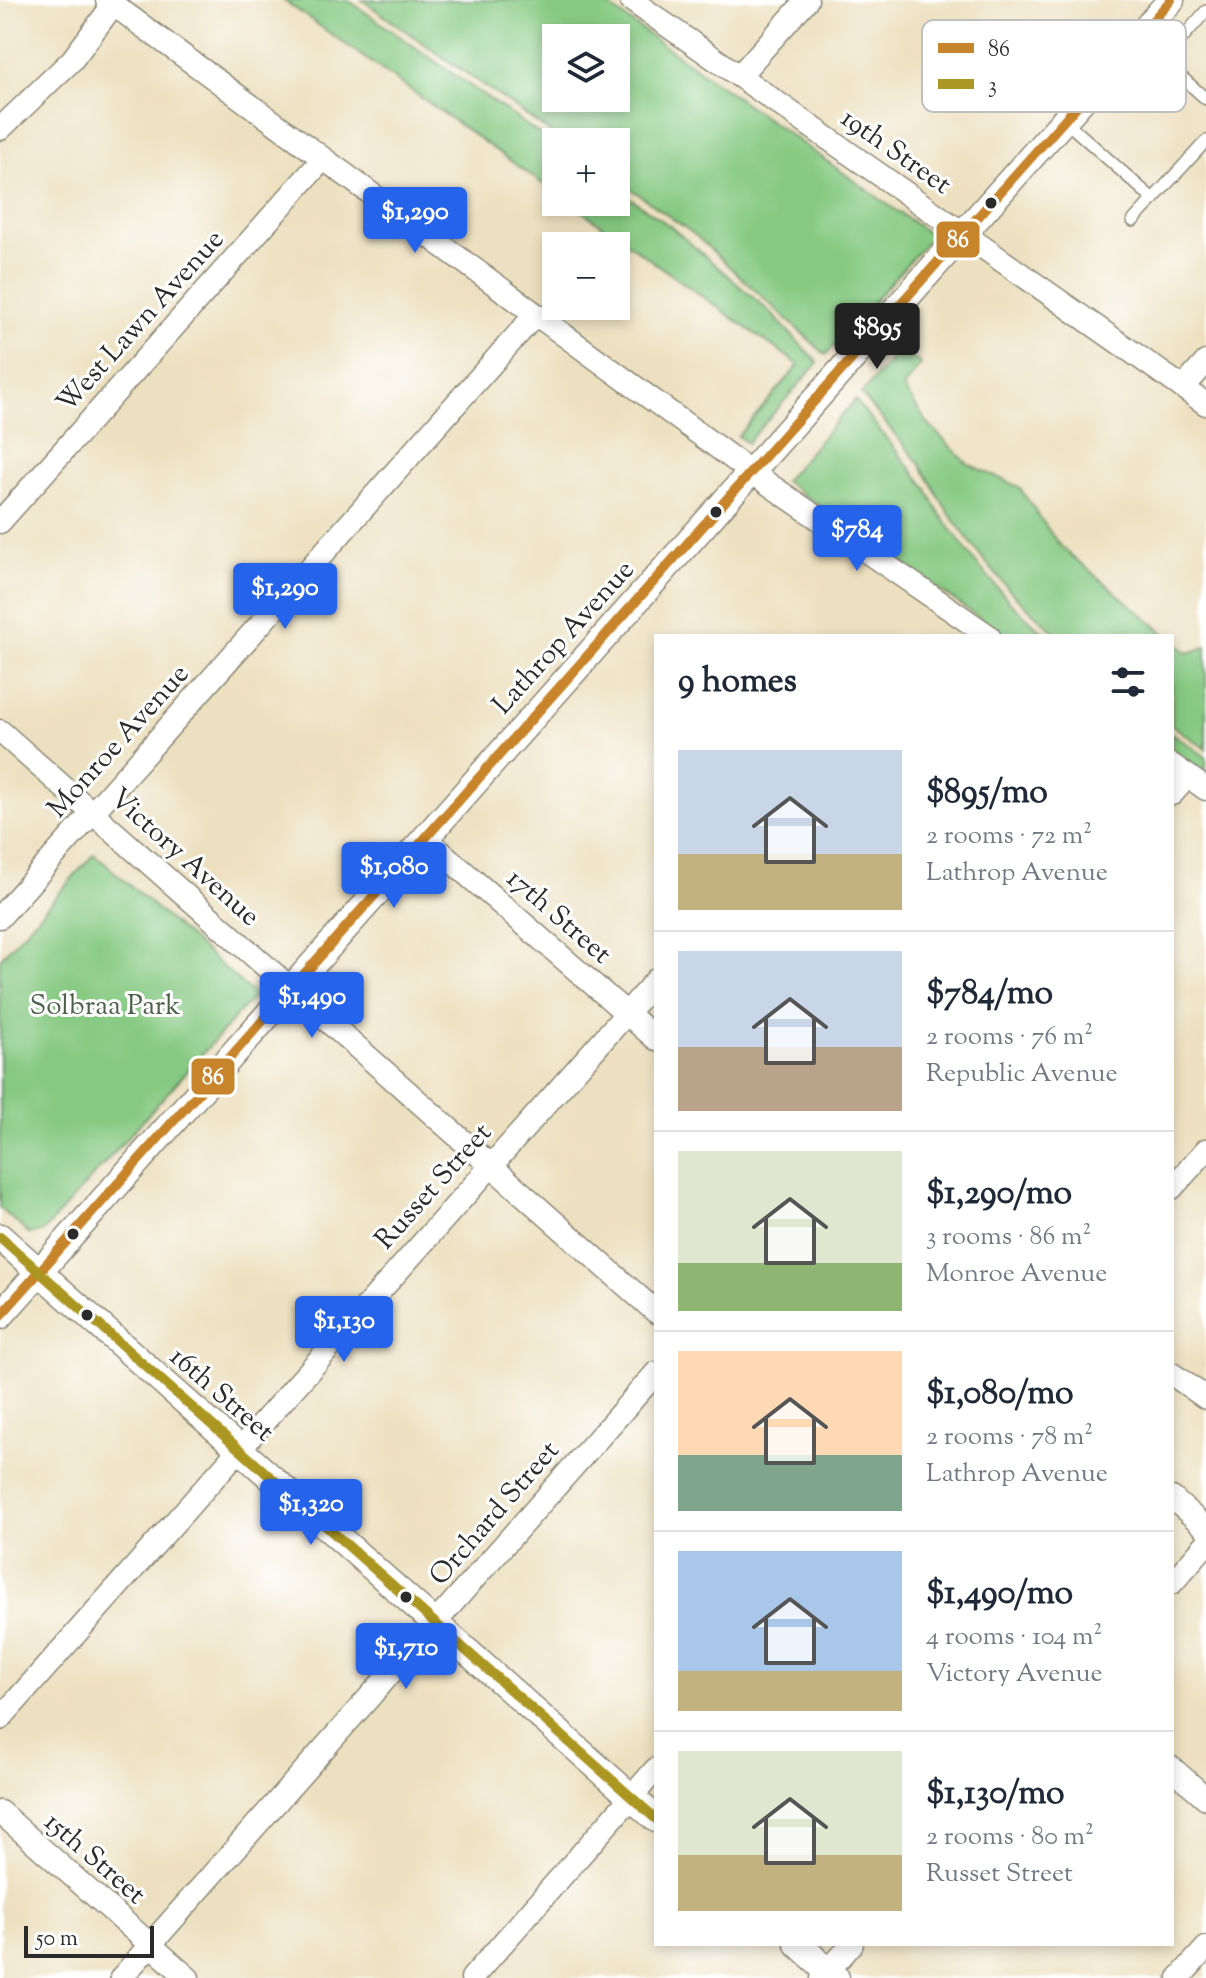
<!DOCTYPE html>
<html lang="en">
<head>
<meta charset="utf-8">
<style>
	:root { --surface:#fff; --page:#f6f6f7; --text:#1f2937; --muted:#747a83; --line:#e0e1e3; --accent:#2563eb }
	body { margin:0; font-family:"Sorts Mill Goudy",serif; background:var(--page); color:var(--text); height:100vh; display:flex; flex-direction:column; font-size:30px; white-space:nowrap }
	* { box-sizing:border-box; margin:0 }
	p { font-size:26px; color:var(--muted) }
	.icon { flex:none; width:44px; height:44px; fill:none; stroke:currentColor; stroke-width:2; stroke-linecap:round; stroke-linejoin:round }
	.map { position:relative; flex:1; overflow:hidden }
	.sheet { position:absolute; left:654px; top:634px; width:520px; height:1312px; display:flex; flex-direction:column; background:var(--surface); border-radius:0px; box-shadow:0 4px 12px #0003 }
	.sheet>* { flex:none }
	.buttons { position:absolute; left:542px; top:24px; display:grid; gap:16px }
	.buttons a { display:grid; place-items:center; width:88px; height:88px; border-radius:0px; background:var(--surface); box-shadow:0 4px 12px #0003; font-size:40px }
	.scale { position:absolute; left:24px; bottom:20px; width:130px; box-sizing:border-box; padding-left:8px; border:4px solid #2b2b2b; border-top:0; font-size:22px; line-height:28px; white-space:nowrap; color:#2b2b2b; -webkit-text-stroke:6px #fff; paint-order:stroke }
	.price { position:absolute; translate:-50% -68px; padding:0 18px; border-radius:8px; background:var(--accent); color:#fff; font-size:26px; line-height:52px; filter:drop-shadow(0 2px 4px #0008) }
	.price::after { content:''; position:absolute; left:50%; top:48px; width:24px; height:18px; margin-left:-12px; background:inherit; clip-path:polygon(0 0,100% 0,50% 100%) }
	.price.active { background:#222; color:#fff }
	ul { padding:0; list-style:none }
	li { display:flex; align-items:center; gap:24px; height:200px; padding:0 24px }
	li+li { border-top:2px solid var(--line) }
	li span { display:grid; place-items:center; flex:none; width:224px; height:160px; border-radius:0px; color:#555 }
	li>.icon { margin-inline-start:auto }
	span .icon { width:96px; height:96px; fill:#fffc; stroke-width:1 }
	li b { font-size:34px }
	h2 { display:flex; justify-content:space-between; align-items:center; height:96px; padding:0 24px; font-size:34px }
	.map>svg:first-child { display:block }
	.green { fill:#86c982; stroke:#587a56; stroke-width:2; fill-rule:evenodd }
	.lines { fill:none; stroke-linecap:round; stroke-linejoin:round }
	.service-casing { stroke:#8c8676; stroke-width:14 }
	.minor-casing { stroke:#8c8676; stroke-width:25 }
	.tertiary-casing { stroke:#8c8676; stroke-width:29 }
	.service { stroke:#fff; stroke-width:11 }
	.minor { stroke:#fff; stroke-width:22 }
	.tertiary { stroke:#fff; stroke-width:26 }
	.bus-1-casing { stroke:#fff; stroke-width:16 }
	.bus-2-casing { stroke:#fff; stroke-width:16 }
	.bus-1 { stroke:#c7842a; stroke-width:10 }
	.bus-2 { stroke:#ac9624; stroke-width:10 }
	.bus-dot { fill:#2b2b2b; stroke:#fff; stroke-width:3 }
	.labels { text-anchor:middle; stroke-width:6; stroke-linejoin:round; paint-order:stroke }
	.street-label { font-size:28px; fill:#2b2b2b; stroke:#fff }
	.park-label { font-size:28px; fill:#4b6249; stroke:#fff }
	.key { fill:#fff; stroke:#bfbfbf; stroke-width:2 }
	.key-label { font-size:22px; fill:#2b2b2b }
	.line-badge { stroke:#fff; stroke-width:3 }
	.badge-label { font-size:22px; text-anchor:middle; font-weight:bold; fill:#fff }
</style>
</head>
<body>
<div class="map">
<svg width="1206" height="1978" viewBox="0 0 1206 1978">
	<rect width="100%" height="100%" fill="#fff"/>
	<filter id="ink" filterUnits="userSpaceOnUse"><feTurbulence type="fractalNoise" baseFrequency=".0125" numOctaves="2"/><feDisplacementMap in="SourceGraphic" scale="16" xChannelSelector="R" yChannelSelector="G"/><feConvolveMatrix kernelMatrix="1 2 1 2 8 2 1 2 1" color-interpolation-filters="sRGB"/></filter>
	<filter id="wash" filterUnits="userSpaceOnUse"><feTurbulence type="fractalNoise" baseFrequency=".006" numOctaves="4" result="noise"/><feDisplacementMap in="SourceGraphic" scale="32" xChannelSelector="R" yChannelSelector="G"/><feGaussianBlur stdDeviation="1.8" result="paint"/><feColorMatrix in="noise" values="0 0 0 0 0 0 0 0 0 0 0 0 0 0 0 0 0 1.4 0 .05"/><feComposite in="paint" operator="in"/></filter>
	<g filter="url(#wash)">
		<rect width="100%" height="100%" fill="#ede0c0"/>
		<g class="green">
			<polygon points="283,0 348,0 556,146 556,193"/>
			<path d="M362,0H600L932,236L826,355L695,235L616,178V142H564ZM556,38H616V98H556Z"/>
			<polygon points="616,188 670,226 770,312 818,363 747,443 738,436 799,365 569,202 616,202"/>
			<polygon points="900,349 921,364 903,388 930,426 968,464 1019,487 1059,545 1168,636 1059,636 1012,593 984,560 950,515 919,463 861,394"/>
			<polygon points="855,400 926,487 938,511 975,562 1010,602 1047,636 1005,636 784,481"/>
			<polygon points="1172,640 1188,653 1206,647 1206,749 1172,725"/>
			<polygon points="1172,733 1206,757 1206,778 1172,754"/>
			<polygon points="94,854 255,995 43,1232 29,1234 0,1208 0,959"/>
		</g>
	</g>
	<g filter="url(#ink)">
		<g class="lines">
			<g class="service-casing">
				<g id="service">
					<polyline points="1138,38 1206,99"/>
					<polyline points="1163,60 1206,11"/>
					<polyline points="1064,120 1153,199"/>
					<polyline points="1133,221 1206,141"/>
				</g>
			</g>
			<g class="minor-casing">
				<g id="minor">
					<polyline points="107,0 751,472 989,636"/>
					<polyline points="631,0 1206,404"/>
					<polyline points="739,76 807,0"/>
					<polyline points="0,129 72,60 113,5"/>
					<polyline points="1183,388 1206,362"/>
					<polyline points="0,522 323,159"/>
					<polyline points="0,731 656,1312"/>
					<polyline points="1172,765 1206,789"/>
					<polyline points="1172,794 1188,776"/>
					<polyline points="425,838 656,1039"/>
					<polyline points="0,917 535,315"/>
					<polyline points="1172,1188 1206,1150"/>
					<polyline points="1172,1374 1206,1398"/>
					<polyline points="1172,1498 1206,1528"/>
					<polyline points="1172,1583 1206,1544"/>
					<polyline points="0,1719 656,980"/>
					<polyline points="1172,1768 1206,1798"/>
					<polyline points="0,1812 188,1978"/>
					<polyline points="121,1978 656,1373"/>
					<polyline points="472,1978 656,1769"/>
					<polyline points="822,1978 852,1944"/>
					<polyline points="1179,1978 1206,1948"/>
				</g>
			</g>
			<g class="tertiary-casing">
				<g id="tertiary">
					<polyline points="0,1237 656,1819"/>
					<polyline points="0,1316 1171,0"/>
					<polyline points="798,1944 836,1978"/>
				</g>
			</g>
			<use href="#service" class="service"/>
			<use href="#minor" class="minor"/>
			<use href="#tertiary" class="tertiary"/>
			<g class="bus-1-casing">
				<polyline id="bus-1" points="0,1316 1171,0"/>
			</g>
			<g class="bus-2-casing">
				<polyline id="bus-2" points="0,1237 656,1819"/>
			</g>
			<use href="#bus-1" class="bus-1"/>
			<use href="#bus-2" class="bus-2"/>
		</g>
	</g>
	<g class="bus-dot">
		<circle cx="991" cy="203" r="7"/>
		<circle cx="716" cy="512" r="7"/>
		<circle cx="73" cy="1234" r="7"/>
		<circle cx="87" cy="1315" r="7"/>
		<circle cx="406" cy="1597" r="7"/>
	</g>
	<g class="labels">
		<g class="street-label">
			<text transform="translate(897 150) rotate(35)" y="10">19th Street</text>
			<text transform="translate(139 320) rotate(-48)" y="10">West Lawn Avenue</text>
			<text transform="translate(562 636) rotate(-48)" y="10">Lathrop Avenue</text>
			<text transform="translate(117 740) rotate(-48)" y="10">Monroe Avenue</text>
			<text transform="translate(186 856) rotate(42)" y="10">Victory Avenue</text>
			<text transform="translate(560 915) rotate(41)" y="10">17th Street</text>
			<text transform="translate(432 1185) rotate(-48)" y="10">Russet Street</text>
			<text transform="translate(223 1393) rotate(41)" y="10">16th Street</text>
			<text transform="translate(493 1512) rotate(-49)" y="10">Orchard Street</text>
			<text transform="translate(96 1857) rotate(41)" y="10">15th Street</text>
		</g>
		<g class="park-label">
			<text x="105" y="1014">Solbraa Park</text>
		</g>
	</g>
	<rect x="922" y="20" width="264" height="92" rx="12" class="key"/>
	<rect x="938" y="43" width="36" height="10" fill="#c7842a"/>
	<rect x="938" y="79" width="36" height="10" fill="#ac9624"/>
	<g class="key-label">
		<text x="988" y="56">86</text>
		<text x="988" y="92">3</text>
	</g>
	<g class="line-badge">
		<rect x="935" y="220" width="46" height="39" rx="8" fill="#c7842a"/>
		<rect x="190" y="1057" width="46" height="39" rx="8" fill="#c7842a"/>
	</g>
	<g class="badge-label">
		<text x="958" y="247">86</text>
		<text x="213" y="1084">86</text>
	</g>
</svg>
<div class="buttons">
<a><svg class="icon" aria-label="layers" viewBox="0 0 24 24"><path d="M12 4l9 5-9 5-9-5zM3 14l9 5 9-5"/></svg></a>
<a>+</a>
<a>−</a>
</div>
<div class="scale">50 m</div>
<b class="price" style="left:415px;top:255px">$1,290</b>
<b class="price active" style="left:877px;top:371px">$895</b>
<b class="price" style="left:857px;top:573px">$784</b>
<b class="price" style="left:285px;top:631px">$1,290</b>
<b class="price" style="left:394px;top:910px">$1,080</b>
<b class="price" style="left:312px;top:1040px">$1,490</b>
<b class="price" style="left:344px;top:1364px">$1,130</b>
<b class="price" style="left:311px;top:1547px">$1,320</b>
<b class="price" style="left:406px;top:1691px">$1,710</b>
<section class="sheet">
<h2>9 homes<svg class="icon" aria-label="filters" viewBox="0 0 24 24"><path d="M4 7h16M4 17h16"/><circle cx="9" cy="7" r="2"/><circle cx="15" cy="17" r="2"/></svg></h2>
<ul>
<li><span style="background:linear-gradient(#c9d6e8 65%,#c2b280 0)"><svg class="icon" aria-label="home" viewBox="0 0 24 24"><path d="M3 11l9-7 9 7M6 9v11h12V9"/></svg></span><div><b>$895/mo</b><p>2 rooms · 72 m²</p><p>Lathrop Avenue</p></div></li>
<li><span style="background:linear-gradient(#c9d6e8 60%,#b9a48a 0)"><svg class="icon" aria-label="home" viewBox="0 0 24 24"><path d="M3 11l9-7 9 7M6 9v11h12V9"/></svg></span><div><b>$784/mo</b><p>2 rooms · 76 m²</p><p>Republic Avenue</p></div></li>
<li><span style="background:linear-gradient(#dfe7d0 70%,#8fb573 0)"><svg class="icon" aria-label="home" viewBox="0 0 24 24"><path d="M3 11l9-7 9 7M6 9v11h12V9"/></svg></span><div><b>$1,290/mo</b><p>3 rooms · 86 m²</p><p>Monroe Avenue</p></div></li>
<li><span style="background:linear-gradient(#ffd9b3 65%,#7fa58c 0)"><svg class="icon" aria-label="home" viewBox="0 0 24 24"><path d="M3 11l9-7 9 7M6 9v11h12V9"/></svg></span><div><b>$1,080/mo</b><p>2 rooms · 78 m²</p><p>Lathrop Avenue</p></div></li>
<li><span style="background:linear-gradient(#a9c7e8 75%,#c2b280 0)"><svg class="icon" aria-label="home" viewBox="0 0 24 24"><path d="M3 11l9-7 9 7M6 9v11h12V9"/></svg></span><div><b>$1,490/mo</b><p>4 rooms · 104 m²</p><p>Victory Avenue</p></div></li>
<li><span style="background:linear-gradient(#dfe7d0 65%,#c2b280 0)"><svg class="icon" aria-label="home" viewBox="0 0 24 24"><path d="M3 11l9-7 9 7M6 9v11h12V9"/></svg></span><div><b>$1,130/mo</b><p>2 rooms · 80 m²</p><p>Russet Street</p></div></li>
</ul>
</section>
</div>
</body>
</html>
